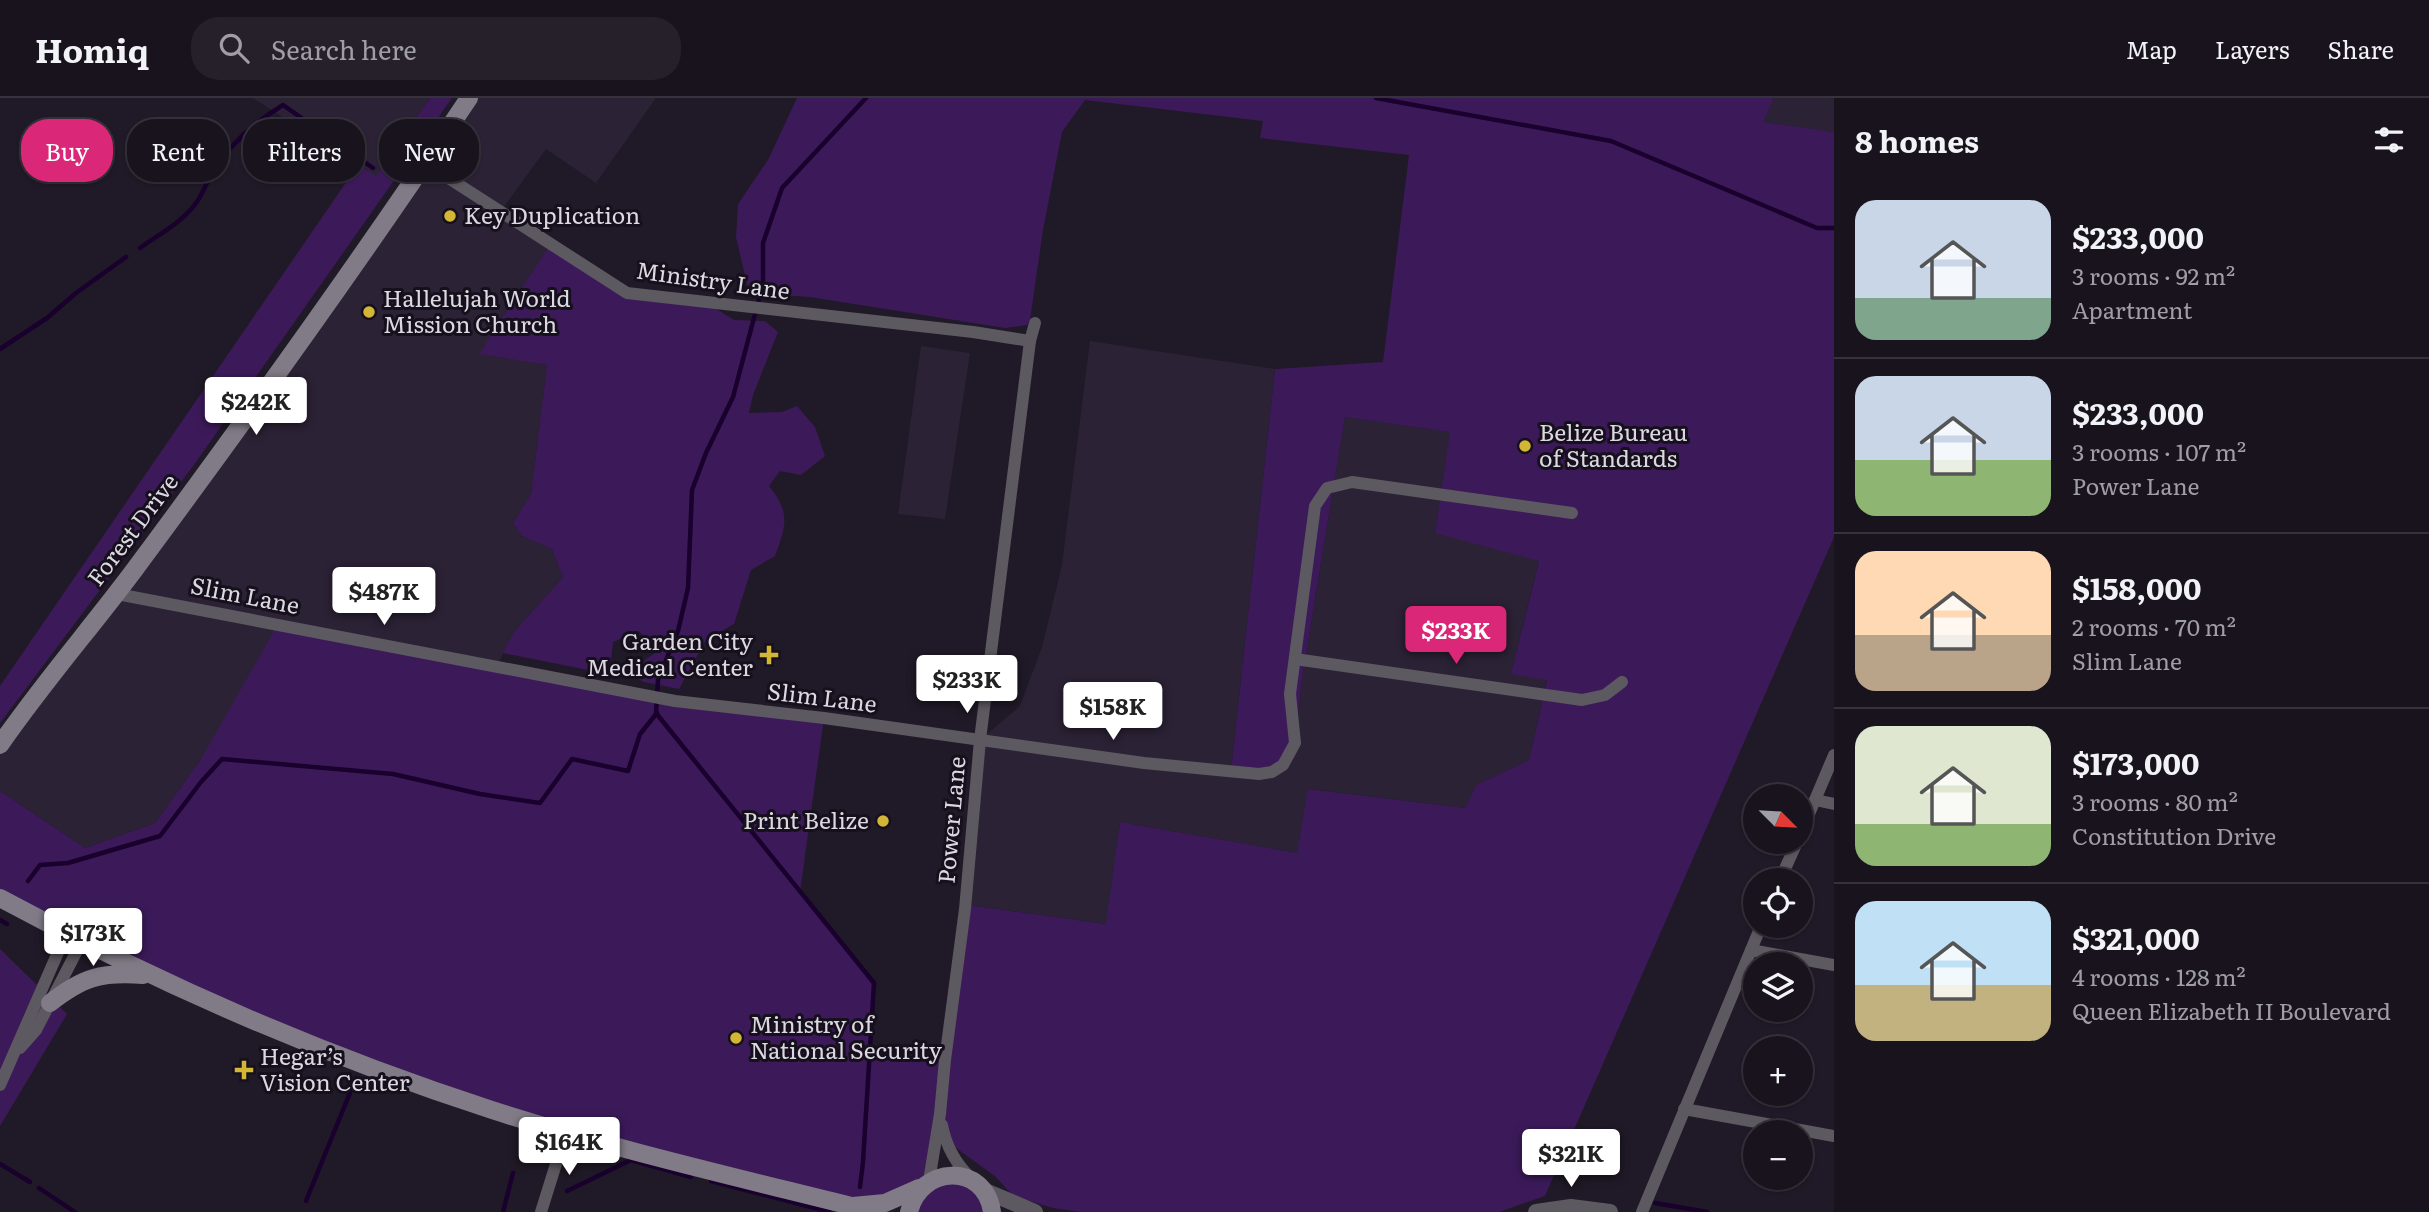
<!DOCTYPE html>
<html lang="en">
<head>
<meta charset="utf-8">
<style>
	:root { --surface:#18131d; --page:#25202a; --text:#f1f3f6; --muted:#9f9ea4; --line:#36323b; --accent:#db2777 }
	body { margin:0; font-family:Literata,serif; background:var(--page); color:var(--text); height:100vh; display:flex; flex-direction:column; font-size:26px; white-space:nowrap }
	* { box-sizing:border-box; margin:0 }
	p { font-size:23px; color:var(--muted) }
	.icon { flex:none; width:38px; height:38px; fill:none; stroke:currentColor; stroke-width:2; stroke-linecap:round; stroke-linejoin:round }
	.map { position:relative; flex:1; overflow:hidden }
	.side { display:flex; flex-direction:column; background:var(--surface); width:595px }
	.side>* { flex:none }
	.top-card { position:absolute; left:21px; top:21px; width:665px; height:63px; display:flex; gap:14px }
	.needle { width:46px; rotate:114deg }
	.tools { position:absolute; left:1743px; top:686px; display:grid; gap:14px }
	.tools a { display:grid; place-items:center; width:70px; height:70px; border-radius:50%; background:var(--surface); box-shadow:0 2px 5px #0004,0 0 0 2px var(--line); font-size:35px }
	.price { position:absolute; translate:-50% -60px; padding:0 16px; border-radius:7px; background:#fff; color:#222; font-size:23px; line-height:46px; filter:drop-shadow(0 2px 4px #0008) }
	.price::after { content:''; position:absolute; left:50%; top:42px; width:21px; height:16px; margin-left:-10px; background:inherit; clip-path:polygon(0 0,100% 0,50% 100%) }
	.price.current { background:var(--accent); color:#fff }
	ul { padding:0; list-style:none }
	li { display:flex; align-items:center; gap:21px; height:175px; padding:0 21px }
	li+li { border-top:2px solid var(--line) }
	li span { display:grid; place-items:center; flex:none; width:196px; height:140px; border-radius:21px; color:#555 }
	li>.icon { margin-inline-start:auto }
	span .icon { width:84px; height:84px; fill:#fffc; stroke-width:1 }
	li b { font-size:30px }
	h2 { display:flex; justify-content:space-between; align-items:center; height:84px; padding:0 21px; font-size:30px }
	.pill { padding:0 24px; border-radius:28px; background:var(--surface); box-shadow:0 2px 5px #0004,0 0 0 2px var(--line); font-size:24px; line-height:63px }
	.pill.current { background:var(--accent); color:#fff }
	header { display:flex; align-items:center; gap:42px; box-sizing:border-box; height:98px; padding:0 35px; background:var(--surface); border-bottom:2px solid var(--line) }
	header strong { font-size:33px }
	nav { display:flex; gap:38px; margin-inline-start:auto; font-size:24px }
	.search { width:490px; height:63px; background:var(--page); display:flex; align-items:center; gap:18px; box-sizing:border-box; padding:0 24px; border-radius:28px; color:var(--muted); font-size:26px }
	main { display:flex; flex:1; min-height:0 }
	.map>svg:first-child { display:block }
	.built { fill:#2b2235 }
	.green { fill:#3c1a5a }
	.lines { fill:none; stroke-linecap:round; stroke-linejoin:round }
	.stream { stroke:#19002d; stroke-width:4.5 }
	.minor { stroke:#5c5960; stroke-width:12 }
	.tertiary { stroke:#5c5960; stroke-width:16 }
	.secondary { stroke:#807b86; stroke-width:18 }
	.poi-dot { fill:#d3b635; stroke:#16101d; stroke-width:2.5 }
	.labels { text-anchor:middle; stroke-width:6; stroke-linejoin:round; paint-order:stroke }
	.poi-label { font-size:23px; fill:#dcd8e1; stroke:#16101d; text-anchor:start }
	.street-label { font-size:23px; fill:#dcd8e1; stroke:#16101d }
</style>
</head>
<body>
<header>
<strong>Homiq</strong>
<div class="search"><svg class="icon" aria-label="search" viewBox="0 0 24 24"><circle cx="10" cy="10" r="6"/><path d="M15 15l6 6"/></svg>Search here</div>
<nav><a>Map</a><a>Layers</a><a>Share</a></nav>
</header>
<main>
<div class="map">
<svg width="1834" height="1114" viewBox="0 0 1834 1114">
	<rect width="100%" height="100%" fill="#201927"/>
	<g class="built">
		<polygon points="253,0 430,0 376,79"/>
		<polygon points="469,0 656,0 596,85 546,51 501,113 551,145 480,256 547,267 531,396 513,425 522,438 552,451 563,479 513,535 497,568 201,661 155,725 85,750 0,693 0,647"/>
		<polygon points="1774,0 1834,0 1834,34 1762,24"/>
		<polygon points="1090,243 1275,271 1231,673 1295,645 1302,581 1345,319 1451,334 1435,434 1539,462 1511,576 1547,581 1529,662 1476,687 1465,710 1309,691 1297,755 1120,724 1107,826 968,807 980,642 1020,608 1042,549 1062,467"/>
		<polygon points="921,248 970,255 945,421 898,416"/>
	</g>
	<g class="green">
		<polygon points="430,0 452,0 196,364 0,625 0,588 358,67 376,78"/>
		<polygon points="797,0 1774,0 1763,24 1834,34 1834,439 1545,1098 1499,1114 1082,1114 1053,1110 1013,1098 996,1079 952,1047 945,1022 929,1083 962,1079 992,1114 909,1114 914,1099 851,1108 566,1034 241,917 0,792 0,693 85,750 155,725 201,661 278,526 675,603 824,620 800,794 874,885 869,951 945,962 968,807 1106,826 1120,724 1297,755 1308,691 1465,710 1476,687 1529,662 1547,582 1511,576 1539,463 1435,435 1450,334 1345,319 1302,581 1295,645 1283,667 1231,673 1275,271 1383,264 1409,57 1260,40 1263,23 1085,2 1062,34 1043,132 1030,222 1027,227 1005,230 810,199 753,195 747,186 736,139 738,106 768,62"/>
		<path d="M551,145L627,195L707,205L734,222L765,223L778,234L753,297L749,315L782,314L797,308L815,329L825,358L801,377L780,373L769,388C791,415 786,428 775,458L751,472L734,526L706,542L679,591L644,584L633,578L646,561L657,554L639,533L613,544L611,563L603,575L503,555L513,535L563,479L552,451L522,438L513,425L531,396L547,267L479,256Z"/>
		<polygon points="0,851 67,916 0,1028"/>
	</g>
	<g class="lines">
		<g class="stream">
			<polyline points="1376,0 1611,43 1817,130 1834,130"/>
			<path d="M140,150C159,136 185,123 198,102C203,95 206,86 210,78C228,48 253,25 283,7L373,70"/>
			<polyline points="0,251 47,220 76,195 126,159"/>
			<polyline points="28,783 40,767 68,765 160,738 201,684 222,661 393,676 480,696 540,705 572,661 628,673 640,636 657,615"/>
			<polyline points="0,822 7,826"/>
			<polyline points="0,1066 30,1084"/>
			<polyline points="711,1083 830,1114"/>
			<polyline points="860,1089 863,1064 874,885 656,615 658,582 678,533 688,490 692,392 706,355 733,299 763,186 763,145 782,90 866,0"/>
			<polyline points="39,1090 75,1114"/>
			<polyline points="567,1093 631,1062 691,1079"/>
			<polyline points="306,1103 356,980"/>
			<polyline points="1655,1105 1707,1114"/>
			<polyline points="503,1114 513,1075"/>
		</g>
		<g class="minor">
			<polyline points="425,65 627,195 973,234 1030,243"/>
			<polyline points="117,496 675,603 824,620 1144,665 1259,676 1272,674 1283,667 1295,645 1290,596 1315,408 1327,390 1352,384 1572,415"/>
			<polyline points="1295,561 1582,602 1605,597 1622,584"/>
			<polyline points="1815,702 1834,706"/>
			<polyline points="1801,735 1834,657"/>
			<polyline points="1780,782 1797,744"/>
			<polyline points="1751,852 1834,867"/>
			<polyline points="20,950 36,932 82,843"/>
			<polyline points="0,987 66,836"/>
			<polyline points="1684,1011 1834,1038"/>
			<path d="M942,1027C946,1048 955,1065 971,1080"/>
			<polyline points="929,1083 940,1016 945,962 965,811 980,642 1030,243 1035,225"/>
			<polyline points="541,1114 566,1034"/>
			<polyline points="1642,1114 1761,828"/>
		</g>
		<g class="tertiary">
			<polyline points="983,1092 1035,1114"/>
			<polyline points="1536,1114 1571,1109 1610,1114"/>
		</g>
		<g class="secondary">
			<path d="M0,647C42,586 91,530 135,471C250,316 362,160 469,0"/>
			<path d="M0,800C157,885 322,957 492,1012C610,1050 731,1078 851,1108L865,1114"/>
			<path d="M50,905C83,879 101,874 143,877"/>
			<polyline points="853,1108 885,1105 919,1090"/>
			<path d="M909,1114C920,1067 985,1064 992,1114"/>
		</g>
	</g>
	<g class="poi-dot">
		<circle cx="450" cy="118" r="7"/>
		<circle cx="369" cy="214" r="7"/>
		<circle cx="1525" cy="348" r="7"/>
		<path d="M765.5 546.5h7v7h7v7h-7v7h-7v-7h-7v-7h7z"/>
		<circle cx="883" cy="723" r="7"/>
		<circle cx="736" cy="940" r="7"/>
		<path d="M240.5 961.5h7v7h7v7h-7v7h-7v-7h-7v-7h7z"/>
	</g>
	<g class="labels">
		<g class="poi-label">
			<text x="464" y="126">Key Duplication</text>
			<text x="383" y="209">Hallelujah World<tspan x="383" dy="26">Mission Church</tspan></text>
			<text x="1539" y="343">Belize Bureau<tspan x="1539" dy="26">of Standards</tspan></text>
			<text x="753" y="552" text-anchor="end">Garden City<tspan x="753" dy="26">Medical Center</tspan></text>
			<text x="869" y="731" text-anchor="end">Print Belize</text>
			<text x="750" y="935">Ministry of<tspan x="750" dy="26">National Security</tspan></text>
			<text x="260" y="967">Hegar’s<tspan x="260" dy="26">Vision Center</tspan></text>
		</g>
		<g class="street-label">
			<text transform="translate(713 183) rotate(8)" y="8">Ministry Lane</text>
			<text transform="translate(133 432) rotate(-53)" y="8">Forest Drive</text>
			<text transform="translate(245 498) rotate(11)" y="8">Slim Lane</text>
			<text transform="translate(822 600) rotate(7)" y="8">Slim Lane</text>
			<text transform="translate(952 722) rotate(-85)" y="8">Power Lane</text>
		</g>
	</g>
</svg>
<div class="tools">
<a><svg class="needle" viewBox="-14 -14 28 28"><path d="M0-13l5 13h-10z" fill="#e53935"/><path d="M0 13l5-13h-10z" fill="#9f9ea4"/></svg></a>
<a><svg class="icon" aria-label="locate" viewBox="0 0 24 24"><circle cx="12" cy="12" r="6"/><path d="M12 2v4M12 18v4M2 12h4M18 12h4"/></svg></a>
<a><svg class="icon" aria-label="layers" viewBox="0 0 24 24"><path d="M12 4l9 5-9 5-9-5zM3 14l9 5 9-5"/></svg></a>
<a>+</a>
<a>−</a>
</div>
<b class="price" style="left:256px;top:339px">$242K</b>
<b class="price" style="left:384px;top:529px">$487K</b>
<b class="price current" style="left:1456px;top:568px">$233K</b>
<b class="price" style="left:967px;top:617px">$233K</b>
<b class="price" style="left:1113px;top:644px">$158K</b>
<b class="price" style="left:93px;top:870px">$173K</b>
<b class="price" style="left:569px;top:1079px">$164K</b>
<b class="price" style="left:1571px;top:1091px">$321K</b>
<div class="top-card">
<a class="pill current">Buy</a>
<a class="pill">Rent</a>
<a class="pill">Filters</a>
<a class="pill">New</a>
</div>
</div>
<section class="side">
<h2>8 homes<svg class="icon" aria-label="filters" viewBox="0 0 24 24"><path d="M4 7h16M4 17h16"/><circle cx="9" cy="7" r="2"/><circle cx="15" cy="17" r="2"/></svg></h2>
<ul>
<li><span style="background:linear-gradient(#c9d6e8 70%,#7fa58c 0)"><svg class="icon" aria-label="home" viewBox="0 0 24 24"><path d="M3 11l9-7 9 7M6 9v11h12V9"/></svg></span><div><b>$233,000</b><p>3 rooms · 92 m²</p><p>Apartment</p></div></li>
<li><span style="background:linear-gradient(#c9d6e8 60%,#8fb573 0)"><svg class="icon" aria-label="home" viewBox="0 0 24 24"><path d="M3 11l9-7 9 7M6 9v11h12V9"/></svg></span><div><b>$233,000</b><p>3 rooms · 107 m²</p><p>Power Lane</p></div></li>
<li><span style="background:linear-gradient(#ffd9b3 60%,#b9a48a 0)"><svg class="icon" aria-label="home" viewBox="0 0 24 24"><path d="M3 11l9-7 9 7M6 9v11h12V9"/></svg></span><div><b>$158,000</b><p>2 rooms · 70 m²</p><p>Slim Lane</p></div></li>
<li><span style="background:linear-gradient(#dfe7d0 70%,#8fb573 0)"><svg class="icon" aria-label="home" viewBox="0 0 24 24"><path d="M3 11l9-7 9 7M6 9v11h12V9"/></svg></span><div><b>$173,000</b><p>3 rooms · 80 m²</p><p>Constitution Drive</p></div></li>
<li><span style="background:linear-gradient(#bfe0f5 60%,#c2b280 0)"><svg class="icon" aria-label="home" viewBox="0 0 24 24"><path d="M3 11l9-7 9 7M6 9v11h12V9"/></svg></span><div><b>$321,000</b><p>4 rooms · 128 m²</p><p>Queen Elizabeth II Boulevard</p></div></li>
</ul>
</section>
</main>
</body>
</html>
